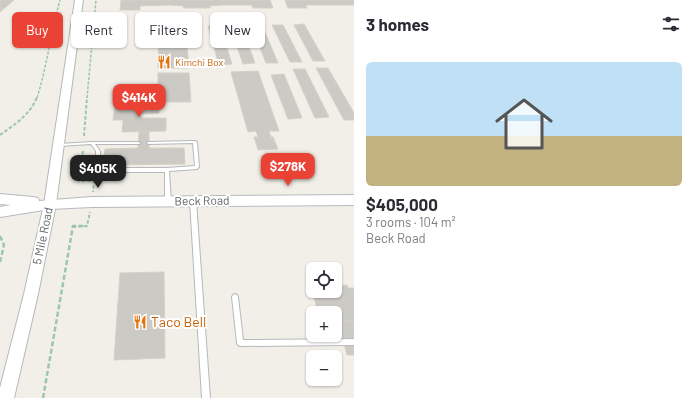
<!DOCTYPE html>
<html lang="en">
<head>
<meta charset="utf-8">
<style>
	:root { --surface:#fff; --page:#f2f2f3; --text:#2b2b33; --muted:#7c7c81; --accent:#ea4335 }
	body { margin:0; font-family:Barlow,sans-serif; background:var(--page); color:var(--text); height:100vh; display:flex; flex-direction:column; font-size:15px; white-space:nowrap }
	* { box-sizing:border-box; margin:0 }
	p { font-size:13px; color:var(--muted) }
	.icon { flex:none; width:22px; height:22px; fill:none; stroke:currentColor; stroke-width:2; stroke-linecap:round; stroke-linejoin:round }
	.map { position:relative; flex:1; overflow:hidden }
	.side { display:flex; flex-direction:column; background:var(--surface); width:340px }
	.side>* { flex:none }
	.top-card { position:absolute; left:12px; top:12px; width:282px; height:36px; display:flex; gap:8px }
	.buttons { position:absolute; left:306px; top:262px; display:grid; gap:8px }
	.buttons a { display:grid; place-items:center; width:36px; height:36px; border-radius:6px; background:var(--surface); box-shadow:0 1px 3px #0004; font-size:20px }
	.price { position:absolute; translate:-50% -34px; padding:0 9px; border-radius:8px; background:var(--accent); color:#fff; font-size:13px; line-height:26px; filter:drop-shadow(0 1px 2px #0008) }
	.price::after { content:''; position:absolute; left:50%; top:24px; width:12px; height:9px; margin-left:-6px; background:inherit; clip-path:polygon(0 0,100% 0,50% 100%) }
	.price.current { background:#222; color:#fff }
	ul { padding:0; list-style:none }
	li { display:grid; align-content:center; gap:8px; height:212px; padding:0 12px }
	li span { display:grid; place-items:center; height:124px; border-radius:6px; color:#555 }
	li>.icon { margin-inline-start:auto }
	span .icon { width:72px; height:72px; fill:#fffc; stroke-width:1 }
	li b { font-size:17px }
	h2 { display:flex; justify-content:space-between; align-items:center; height:48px; padding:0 12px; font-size:17px }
	.tag { padding:0 14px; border-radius:6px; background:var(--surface); box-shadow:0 1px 3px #0004; font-size:14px; line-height:36px }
	.tag.current { background:var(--accent); color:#fff }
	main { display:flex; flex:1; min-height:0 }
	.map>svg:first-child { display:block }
	.building { fill:#cccac5; stroke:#d6d1c6 }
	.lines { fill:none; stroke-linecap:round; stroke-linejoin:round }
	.service-casing { stroke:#b5b8bc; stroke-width:2 }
	.tertiary-casing { stroke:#b5b8bc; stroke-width:2 }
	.secondary-casing { stroke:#b6babf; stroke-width:2 }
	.path-far2 { stroke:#9cc7a9; stroke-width:1.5; stroke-dasharray:3 1.5; stroke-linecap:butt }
	.path-far1 { stroke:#9cc7a9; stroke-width:2; stroke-dasharray:3.5 2; stroke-linecap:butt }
	.path { stroke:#9cc7a9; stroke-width:2.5; stroke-dasharray:5 2.5; stroke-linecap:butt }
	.service { fill:#fff; fill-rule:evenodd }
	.tertiary { fill:#fff; fill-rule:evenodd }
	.secondary { fill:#fff; fill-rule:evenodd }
	.labels { text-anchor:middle; stroke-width:4; stroke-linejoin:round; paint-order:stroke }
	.far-food-label { font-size:10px; fill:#c56008; stroke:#fff; text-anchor:start }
	.street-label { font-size:12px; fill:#5f6368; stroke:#fff }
	.near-food-label { font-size:14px; fill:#c56008; stroke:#fff; text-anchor:start }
</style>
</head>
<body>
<main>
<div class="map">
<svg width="354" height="398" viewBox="0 0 354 398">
	<rect width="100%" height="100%" fill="#f1efe8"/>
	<g class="building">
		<polygon points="0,0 14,0 0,12"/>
		<polygon points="121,0 270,0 273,8 253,8 252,5 223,5 210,6 210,8 184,8 183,6 170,5 140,6 140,10 120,10"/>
		<polygon points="285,0 354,0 354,5 306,5 307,8 288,8"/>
		<polygon points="304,24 325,61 313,61 294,25"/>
		<polygon points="185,25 189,68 158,68 159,31 153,31 153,26"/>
		<polygon points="220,25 232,64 219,65 208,26"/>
		<polygon points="241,25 255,63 243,64 230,26"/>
		<polygon points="251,25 262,25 278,63 266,63"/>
		<polygon points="272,25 283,25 302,62 290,62"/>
		<polygon points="316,68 328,68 354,113 354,120 344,120"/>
		<polygon points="293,69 305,69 329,117 315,118"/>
		<polygon points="258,71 279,131 269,131 271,137 273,137 278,149 258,150 254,137 258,137 256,131 248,132 231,72"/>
		<polygon points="158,73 189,73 191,102 158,102"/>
		<polygon points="284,74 302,118 288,119 271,75"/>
		<polygon points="159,103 159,113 141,114 141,118 166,118 166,131 122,132 123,120 113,120 115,104"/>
		<polygon points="149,131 149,148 184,148 185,164 103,165 105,149 138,148 139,132"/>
		<polygon points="164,272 165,358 114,360 120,273"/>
		<polygon points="347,285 348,288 354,288 354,321 335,321 335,313 318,313 311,286 313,286 313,291 335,291 335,286"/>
		<polygon points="338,321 354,321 354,355 347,355"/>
	</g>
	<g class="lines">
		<g class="service-casing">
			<g id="service">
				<polygon points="195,141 197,142 199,167 197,169 169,171 171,202 168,204 165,202 165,172 106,172 96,167 96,151 91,144 59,146 57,145 59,144 92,142 138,142 140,143 140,144 95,144 100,151 100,165 107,168 167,168 195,166 193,143 149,144 147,143 147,142"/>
				<polygon points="193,199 196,201 210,398 202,398 190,201"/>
				<polygon points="235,294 237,295 238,297 243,340 354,339 354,345 240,346 238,345 237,343 232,297 233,295"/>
			</g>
		</g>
		<g class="tertiary-casing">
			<polygon id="tertiary" points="75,0 83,0 56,204 38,294 14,398 0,398 0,388 24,294 44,204"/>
		</g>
		<g class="secondary-casing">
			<polygon id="secondary" points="0,194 33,197 38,198 39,201 92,197 354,195 354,205 92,207 50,209 0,217 0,207 11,205 0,204"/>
		</g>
		<g class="path-far2">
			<path d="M37,98C47,66 51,32 60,0"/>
			<polyline points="87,98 96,0"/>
		</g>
		<g class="path-far1">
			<path d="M0,135C14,125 31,114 37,97"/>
			<polyline points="84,136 87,97"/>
			<polyline points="83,151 79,181 94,181 93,192"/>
			<polyline points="73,227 87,226 90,212"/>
		</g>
		<g class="path">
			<polyline points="0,236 4,245 0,262"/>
			<polyline points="43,398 73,226 87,226"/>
		</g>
		<use href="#service" class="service"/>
		<use href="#tertiary" class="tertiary"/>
		<use href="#secondary" class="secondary"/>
	</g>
	<defs>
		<g id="restaurant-bare" transform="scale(1.08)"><path d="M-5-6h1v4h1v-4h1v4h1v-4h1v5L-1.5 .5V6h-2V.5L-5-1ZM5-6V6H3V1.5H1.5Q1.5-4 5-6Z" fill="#e8710a" stroke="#fff" stroke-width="2.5" paint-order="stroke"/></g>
	</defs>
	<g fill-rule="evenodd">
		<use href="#restaurant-bare" x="164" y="62"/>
		<use href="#restaurant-bare" x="140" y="322"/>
	</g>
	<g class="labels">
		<g class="far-food-label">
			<text x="175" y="66">Kimchi Box</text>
		</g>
		<g class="street-label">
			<text transform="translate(202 201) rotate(-1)" y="4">Beck Road</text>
			<text transform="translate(43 236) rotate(-78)" y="4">5 Mile Road</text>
		</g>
		<g class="near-food-label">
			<text x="151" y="327">Taco Bell</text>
		</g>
	</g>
</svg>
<div class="buttons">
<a><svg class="icon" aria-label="locate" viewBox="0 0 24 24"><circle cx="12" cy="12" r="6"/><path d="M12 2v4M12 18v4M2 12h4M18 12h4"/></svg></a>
<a>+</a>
<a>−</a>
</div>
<b class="price" style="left:139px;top:118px">$414K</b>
<b class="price" style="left:288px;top:187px">$278K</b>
<b class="price current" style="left:98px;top:189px">$405K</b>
<div class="top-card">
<a class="tag current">Buy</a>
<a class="tag">Rent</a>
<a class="tag">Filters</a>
<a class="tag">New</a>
</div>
</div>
<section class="side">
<h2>3 homes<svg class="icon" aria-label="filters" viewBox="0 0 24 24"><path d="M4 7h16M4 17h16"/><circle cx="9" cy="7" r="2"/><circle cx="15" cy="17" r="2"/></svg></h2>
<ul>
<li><span style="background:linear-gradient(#bfe0f5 60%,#c2b280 0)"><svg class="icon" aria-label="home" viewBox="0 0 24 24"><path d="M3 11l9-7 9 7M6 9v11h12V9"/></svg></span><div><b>$405,000</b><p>3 rooms · 104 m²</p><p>Beck Road</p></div></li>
</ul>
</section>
</main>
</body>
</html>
